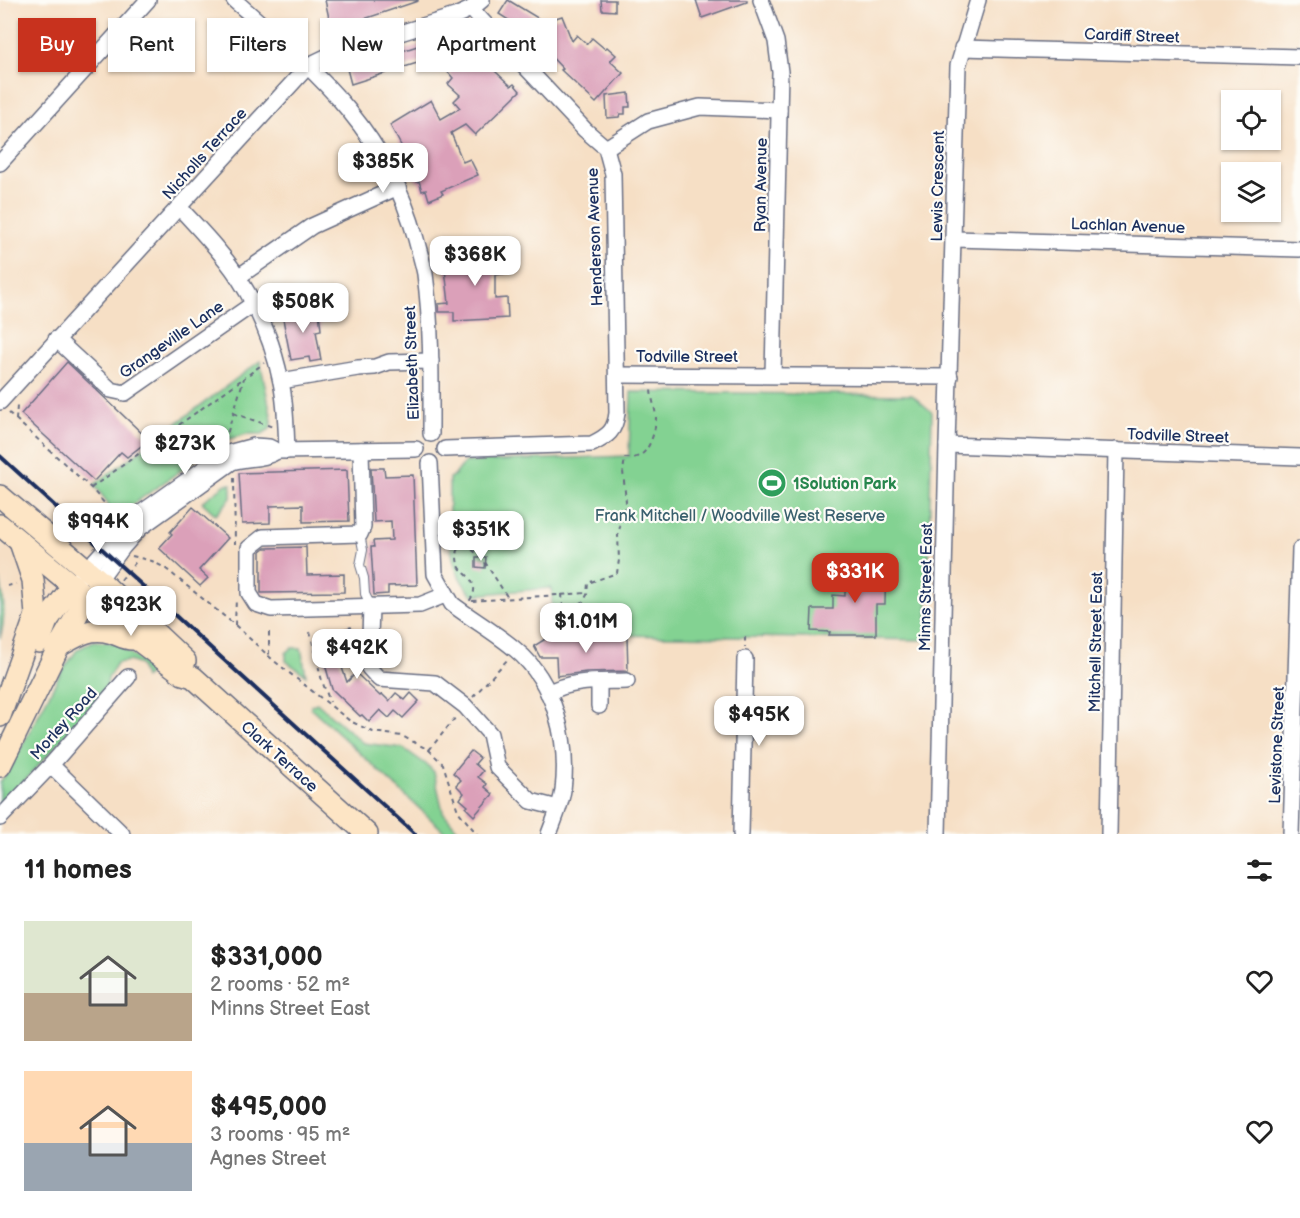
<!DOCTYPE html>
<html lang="en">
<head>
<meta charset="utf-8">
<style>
	:root { --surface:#fff; --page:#f6f6f6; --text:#222; --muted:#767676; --accent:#c8321e }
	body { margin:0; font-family:"Balsamiq Sans",sans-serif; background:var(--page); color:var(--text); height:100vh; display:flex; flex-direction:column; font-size:22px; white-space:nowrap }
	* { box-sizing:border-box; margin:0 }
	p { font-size:20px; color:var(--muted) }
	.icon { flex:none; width:33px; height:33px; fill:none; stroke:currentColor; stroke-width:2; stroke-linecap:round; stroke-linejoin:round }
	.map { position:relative; height:834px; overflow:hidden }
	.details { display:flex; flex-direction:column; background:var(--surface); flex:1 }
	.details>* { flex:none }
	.banner { position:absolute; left:18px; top:18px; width:600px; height:54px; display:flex; gap:12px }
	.controls { position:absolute; left:1221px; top:90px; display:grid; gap:12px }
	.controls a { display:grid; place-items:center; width:60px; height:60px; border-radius:0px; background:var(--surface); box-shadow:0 2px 4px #0004; font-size:30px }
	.price { position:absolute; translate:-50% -51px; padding:0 14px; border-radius:12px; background:#fff; color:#222; font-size:20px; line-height:39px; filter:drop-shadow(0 2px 3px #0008) }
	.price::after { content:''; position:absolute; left:50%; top:36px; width:18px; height:14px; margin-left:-9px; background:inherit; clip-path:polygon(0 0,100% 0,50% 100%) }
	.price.on { background:var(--accent); color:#fff }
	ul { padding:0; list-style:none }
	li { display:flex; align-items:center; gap:18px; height:150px; padding:0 24px }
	li span { display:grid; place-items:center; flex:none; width:168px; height:120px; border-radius:0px; color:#555 }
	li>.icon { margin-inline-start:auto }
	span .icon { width:72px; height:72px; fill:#fffc; stroke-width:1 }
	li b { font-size:26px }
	h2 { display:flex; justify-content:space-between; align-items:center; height:72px; padding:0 24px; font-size:26px }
	.tag { padding:0 21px; border-radius:0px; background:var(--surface); box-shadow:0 2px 4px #0004; font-size:21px; line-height:54px }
	.tag.on { background:var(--accent); color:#fff }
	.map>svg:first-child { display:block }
	.green { fill:#83d292; stroke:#4f8078; stroke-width:1.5 }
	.building { fill:#dba0b9 }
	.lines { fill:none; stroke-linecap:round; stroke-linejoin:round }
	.lane-casing { stroke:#686d82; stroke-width:10 }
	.street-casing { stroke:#686d82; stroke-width:18 }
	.secondary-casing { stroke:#686d82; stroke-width:24 }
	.path { stroke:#686d82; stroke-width:2; stroke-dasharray:4.5 4.5; stroke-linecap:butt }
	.lane { stroke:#fff; stroke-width:8 }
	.street { stroke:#fff; stroke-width:15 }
	.secondary { stroke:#fde5c5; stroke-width:21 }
	.rail { stroke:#1b2f5e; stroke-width:4 }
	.labels { text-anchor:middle; stroke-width:4.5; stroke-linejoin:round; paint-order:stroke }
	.street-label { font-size:16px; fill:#1b2f5e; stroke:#fdfcf7 }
	.leisure-label { font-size:16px; font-weight:bold; fill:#27864d; stroke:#fdfcf7; text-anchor:start }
	.park-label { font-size:16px; fill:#3a606e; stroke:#fdfcf7 }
</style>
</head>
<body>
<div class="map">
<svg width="1300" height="834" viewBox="0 0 1300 834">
	<rect width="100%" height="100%" fill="#fdfcf7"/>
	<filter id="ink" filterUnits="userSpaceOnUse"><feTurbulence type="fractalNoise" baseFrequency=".0167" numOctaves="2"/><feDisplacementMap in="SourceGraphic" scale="12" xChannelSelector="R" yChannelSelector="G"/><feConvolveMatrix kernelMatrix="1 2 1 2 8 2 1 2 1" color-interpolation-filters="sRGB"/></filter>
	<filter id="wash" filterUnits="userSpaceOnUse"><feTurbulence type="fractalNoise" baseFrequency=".008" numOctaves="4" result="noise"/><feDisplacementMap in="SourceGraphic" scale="24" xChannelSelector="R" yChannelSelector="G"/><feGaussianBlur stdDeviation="1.35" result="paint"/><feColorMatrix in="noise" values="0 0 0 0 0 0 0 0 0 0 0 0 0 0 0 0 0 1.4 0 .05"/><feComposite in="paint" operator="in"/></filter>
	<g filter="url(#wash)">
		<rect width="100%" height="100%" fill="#f6dfc5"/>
		<g class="green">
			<polygon points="260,361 272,420 270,429 262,434 247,434 222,441 111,520 108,503 94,485"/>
			<path d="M631,392L912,395L932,412L927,640L552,634V592L550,588L473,595C443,568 450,515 449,478L455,475L465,462L629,456Z"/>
			<polygon points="226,484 231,484 231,498 216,515 202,502"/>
			<path d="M0,579C4,599 6,618 0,638Z"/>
			<polygon points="93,641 116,643 153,670 144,678 140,665 129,661 117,663 108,678 106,691 0,808 0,782 10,769 60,674 77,650"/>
			<polygon points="292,648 301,648 306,675 286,661 286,653"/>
			<polygon points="317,703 363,743 403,748 427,765 434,772 443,812 461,834 447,834 311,708 311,705"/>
		</g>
		<g id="blocks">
			<g class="building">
				<polygon points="325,0 418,0 418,1 343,26 343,29 332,32"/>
				<polygon points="508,0 544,22 562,16 572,41 577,35 587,44 592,38 605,49 607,47 616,55 610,61 623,73 596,103 561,70 563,69 544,49 541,42 536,44 534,36 531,37 529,33 499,14"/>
				<polygon points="601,0 615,0 615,11 602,10"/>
				<polygon points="696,0 747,0 747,2 702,18"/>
				<polygon points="451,35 457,50 466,41 496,72 511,86 514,84 520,91 475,135 465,125 451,133 463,162 470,159 478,175 441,191 443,194 429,200 426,190 422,191 419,181 417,182 415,178 413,178 404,151 390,125 431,100 441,119 460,108 454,101 460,95 448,84 453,78 447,71 454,53 439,58 439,56 351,84 347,69"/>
				<polygon points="629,93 630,107 625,107 625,114 620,114 619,117 607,118 606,96"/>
				<polygon points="505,250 508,273 495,275 495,299 507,298 508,318 454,321 454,312 439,312 438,304 449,303 444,261"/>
				<polygon points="313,309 313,313 319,312 321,330 316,331 321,360 310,362 309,357 291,360 282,314"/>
				<polygon points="67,362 149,440 127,457 121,452 94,481 21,414"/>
				<polygon points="371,468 384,468 385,476 413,475 417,585 388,586 388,594 374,595 371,547 374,547 373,541 392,540 391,521 374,522"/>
				<polygon points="347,470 349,521 303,522 303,505 270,506 270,523 242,524 239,473"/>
				<polygon points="193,507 228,538 199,570 208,578 200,586 159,548 172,534 170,532"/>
				<polygon points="306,547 307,575 344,574 344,592 261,593 261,551 265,548"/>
				<polygon points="476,557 486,557 485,568 476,567"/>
				<polygon points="864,558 886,558 885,604 876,604 876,635 829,635 830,632 811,631 812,609 833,609 833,595 845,596 845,580 864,581"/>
				<polygon points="351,627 358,650 338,656 347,682 356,673 380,696 382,694 389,701 396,693 405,700 411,693 419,701 403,718 395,711 389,718 380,710 369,722 362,715 360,716 332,689 317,636"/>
				<polygon points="627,636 628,671 586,672 557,676 556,657 540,657 534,646 547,638"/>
				<polygon points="471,751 480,758 475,764 483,771 478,777 487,784 485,787 493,794 474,816 466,808 468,806 460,799 464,793 456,785 461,780 453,773"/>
			</g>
		</g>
	</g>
	<g filter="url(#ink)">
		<use href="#blocks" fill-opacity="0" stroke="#686d82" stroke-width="1.5"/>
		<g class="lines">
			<g class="lane-casing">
				<polyline id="lane" points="360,534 363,550 360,565 364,578 365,594 371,606"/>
			</g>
			<g class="street-casing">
				<g id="street">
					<path d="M234,0C316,72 386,129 416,239C419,251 423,263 425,274C432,327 431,381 431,434"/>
					<polyline points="761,0 776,41 780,72 773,374"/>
					<polyline points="962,48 1300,57"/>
					<polyline points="606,148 648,121 700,107 779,110"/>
					<polyline points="0,163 148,0"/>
					<path d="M179,207C199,229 222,252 238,277C258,308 274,346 281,382C286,405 286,428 287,451"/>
					<polyline points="954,239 1300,249"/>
					<polyline points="238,277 312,226 398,187"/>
					<polyline points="56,339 111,390 125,393 253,304"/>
					<polyline points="617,375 950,377"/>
					<polyline points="281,381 358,368 375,367 389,362 431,361"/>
					<polyline points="0,402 309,65 332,54 455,16 471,9 482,0"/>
					<polyline points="947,445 1300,457"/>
					<path d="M445,449L592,444C608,436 615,431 617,413L613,174L606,148L585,130L471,9"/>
					<polyline points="361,450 363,527 360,534 263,537 249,548 249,593 256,604 271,609 420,605 445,595"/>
					<path d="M430,463L435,574L452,604C473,620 496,633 516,650C555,682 569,742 563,790C561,805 554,820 549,834"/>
					<polyline points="80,577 131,520 219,458 228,453 254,446 269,447 277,451 416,449"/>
					<path d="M93,588L123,547L140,528L232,462C248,457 264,460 277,451"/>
					<polyline points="371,606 369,668 379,679 435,683 465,706 490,734 497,767 531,801 558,808"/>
					<polyline points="599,682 599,706"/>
					<path d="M548,693C573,679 600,682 627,681"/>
					<polyline points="51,765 122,834"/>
					<polyline points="0,818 51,765 128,677"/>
					<polyline points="741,834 745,659"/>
					<polyline points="938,834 947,445 958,66 978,0"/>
					<polyline points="1109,834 1116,450"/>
					<polyline points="1291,834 1300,549"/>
				</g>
			</g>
			<g class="secondary-casing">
				<g id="secondary">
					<polyline points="0,496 99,580 185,661"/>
					<polyline points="0,525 138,640 183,674 193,677 367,834"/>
					<polyline points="39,642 47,621 73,585"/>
					<path d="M59,646C77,636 89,627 109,632C118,634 123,639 132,639"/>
					<polyline points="0,716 36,615 33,580 20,542"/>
					<polyline points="0,766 59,646 88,596"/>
				</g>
			</g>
			<g class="path">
				<polyline points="9,413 91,488 106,505 107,516 102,527 104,529"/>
				<polyline points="233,413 273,427"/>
				<polyline points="16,420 17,406"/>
				<polyline points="225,441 244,378 264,363"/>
				<polyline points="234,478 235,544"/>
				<polyline points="91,488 244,378"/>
				<polyline points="447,524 461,540 483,559 508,598"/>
				<path d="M461,540C448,574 471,569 474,588C475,593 471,598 469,602"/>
				<polyline points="132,556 152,561 165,568 235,625 273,660 350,721 373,732 402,736 429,750 443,764 458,811 477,834"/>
				<polyline points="121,580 138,559"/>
				<polyline points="7,586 16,584"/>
				<polyline points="562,594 563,606"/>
				<polyline points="472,601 586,593"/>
				<path d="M553,608L577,605L583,602L587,595L588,583L617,573L619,560L618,535L626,502L623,471L625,458C630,458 635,458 639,456C650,451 656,429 656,417C655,406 651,398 651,388"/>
				<polyline points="235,625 236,598"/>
				<polyline points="269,632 269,656"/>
				<polyline points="310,632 322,681 330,702"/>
				<polyline points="745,637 745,647"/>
				<polyline points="473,697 508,659"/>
				<polyline points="429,750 456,717"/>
			</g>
			<use href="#lane" class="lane"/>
			<use href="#street" class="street"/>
			<use href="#secondary" class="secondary"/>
			<polyline class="rail" points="0,456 415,834"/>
		</g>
	</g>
	<defs>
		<g id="stadium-disc" transform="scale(1.5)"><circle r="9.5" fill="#2e9e5b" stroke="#fdfcf7"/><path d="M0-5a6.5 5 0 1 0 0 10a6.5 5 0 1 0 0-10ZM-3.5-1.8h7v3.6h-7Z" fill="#fff"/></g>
	</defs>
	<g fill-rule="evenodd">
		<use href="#stadium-disc" x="772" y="483"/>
	</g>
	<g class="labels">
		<g class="street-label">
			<text transform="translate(1132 35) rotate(2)" y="6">Cardiff Street</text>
			<text transform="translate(204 153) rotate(-48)" y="6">Nicholls Terrace</text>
			<text transform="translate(760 185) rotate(-89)" y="6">Ryan Avenue</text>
			<text transform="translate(937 186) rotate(-89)" y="6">Lewis Crescent</text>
			<text transform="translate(1128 225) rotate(2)" y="6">Lachlan Avenue</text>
			<text transform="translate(594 237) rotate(-92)" y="6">Henderson Avenue</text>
			<text transform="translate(171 339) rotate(-35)" y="6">Grangeville Lane</text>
			<text x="687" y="362">Todville Street</text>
			<text transform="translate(411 363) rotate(-92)" y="6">Elizabeth Street</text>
			<text transform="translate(1178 435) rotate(2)" y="6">Todville Street</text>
			<text transform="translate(925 587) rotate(-89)" y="6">Minns Street East</text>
			<text transform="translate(1095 642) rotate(-89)" y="6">Mitchell Street East</text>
			<text transform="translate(63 723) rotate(-48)" y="6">Morley Road</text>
			<text transform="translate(1276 745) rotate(-88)" y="6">Levistone Street</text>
			<text transform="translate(280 756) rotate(42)" y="6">Clark Terrace</text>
		</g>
		<g class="leisure-label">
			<text x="793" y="489">1Solution Park</text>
		</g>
		<g class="park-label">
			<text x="740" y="521">Frank Mitchell / Woodville West Reserve</text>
		</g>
	</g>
</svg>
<div class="controls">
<a><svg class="icon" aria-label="locate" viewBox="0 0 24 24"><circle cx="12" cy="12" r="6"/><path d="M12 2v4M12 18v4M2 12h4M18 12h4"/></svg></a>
<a><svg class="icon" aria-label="layers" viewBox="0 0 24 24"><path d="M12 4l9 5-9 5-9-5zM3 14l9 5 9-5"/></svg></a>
</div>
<b class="price" style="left:383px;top:194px">$385K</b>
<b class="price" style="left:475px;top:287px">$368K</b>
<b class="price" style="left:303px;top:334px">$508K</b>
<b class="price" style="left:185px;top:476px">$273K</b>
<b class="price" style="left:98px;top:554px">$994K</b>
<b class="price" style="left:481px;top:562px">$351K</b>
<b class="price on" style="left:855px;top:604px">$331K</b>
<b class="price" style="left:131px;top:637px">$923K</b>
<b class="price" style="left:586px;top:654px">$1.01M</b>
<b class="price" style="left:357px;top:680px">$492K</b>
<b class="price" style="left:759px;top:747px">$495K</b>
<div class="banner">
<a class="tag on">Buy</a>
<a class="tag">Rent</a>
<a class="tag">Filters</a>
<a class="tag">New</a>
<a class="tag">Apartment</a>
</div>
</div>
<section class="details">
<h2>11 homes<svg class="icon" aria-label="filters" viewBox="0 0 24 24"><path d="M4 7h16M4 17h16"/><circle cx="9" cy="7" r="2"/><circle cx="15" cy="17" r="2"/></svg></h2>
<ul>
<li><span style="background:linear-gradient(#dfe7d0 60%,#b9a48a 0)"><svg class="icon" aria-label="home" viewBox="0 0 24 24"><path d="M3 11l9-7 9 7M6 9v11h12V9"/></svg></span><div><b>$331,000</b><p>2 rooms · 52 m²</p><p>Minns Street East</p></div><svg class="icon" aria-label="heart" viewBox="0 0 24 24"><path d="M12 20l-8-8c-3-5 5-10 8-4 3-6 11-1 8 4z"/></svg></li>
<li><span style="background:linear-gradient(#ffd9b3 60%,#9aa5b1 0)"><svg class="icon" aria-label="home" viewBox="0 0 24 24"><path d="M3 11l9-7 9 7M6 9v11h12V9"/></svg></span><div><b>$495,000</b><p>3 rooms · 95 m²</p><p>Agnes Street</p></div><svg class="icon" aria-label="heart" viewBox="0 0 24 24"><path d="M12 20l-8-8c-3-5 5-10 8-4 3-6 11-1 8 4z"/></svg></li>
</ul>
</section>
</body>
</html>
